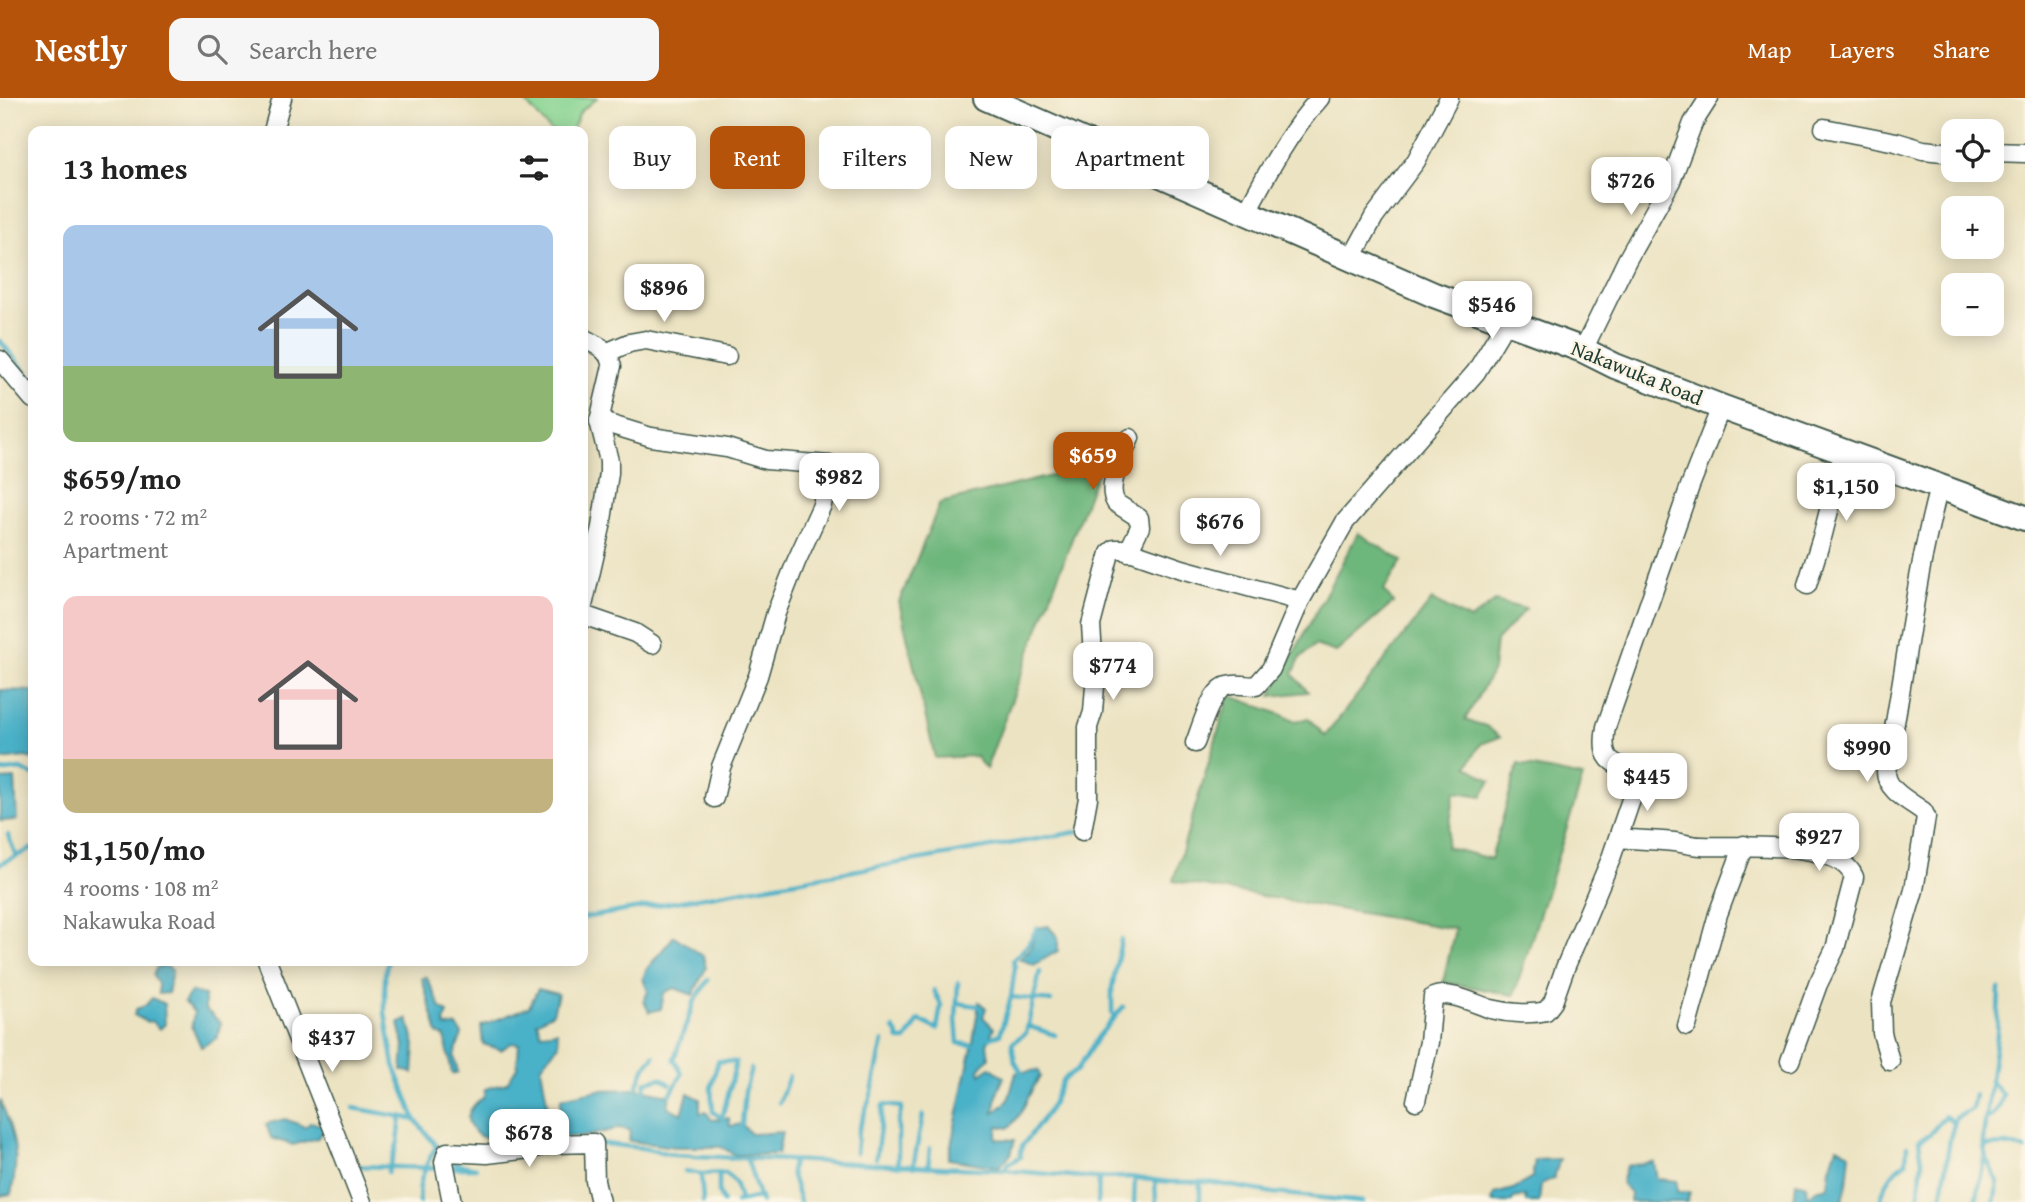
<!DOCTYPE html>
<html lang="en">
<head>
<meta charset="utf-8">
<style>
	:root { --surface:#fff; --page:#f6f6f6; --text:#222; --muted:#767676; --accent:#b45309 }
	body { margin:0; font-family:"Gentium Book Plus",serif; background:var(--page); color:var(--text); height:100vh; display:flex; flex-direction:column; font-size:26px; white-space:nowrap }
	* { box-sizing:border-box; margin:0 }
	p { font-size:23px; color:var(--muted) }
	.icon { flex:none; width:38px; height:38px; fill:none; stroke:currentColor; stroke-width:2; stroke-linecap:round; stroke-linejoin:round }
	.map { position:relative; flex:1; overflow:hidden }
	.details { position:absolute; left:28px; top:28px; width:560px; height:840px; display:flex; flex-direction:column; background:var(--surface); border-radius:14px; box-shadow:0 4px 18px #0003 }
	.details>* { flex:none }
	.guide { position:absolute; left:609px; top:28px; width:665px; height:63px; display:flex; gap:14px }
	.tools { position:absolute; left:1941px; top:21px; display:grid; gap:14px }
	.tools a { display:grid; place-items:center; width:63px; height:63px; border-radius:14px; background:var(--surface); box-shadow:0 4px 18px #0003; font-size:35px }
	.price { position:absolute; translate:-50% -60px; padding:0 16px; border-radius:14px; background:#fff; color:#222; font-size:23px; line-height:46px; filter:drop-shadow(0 2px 4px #0008) }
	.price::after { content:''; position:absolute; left:50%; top:42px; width:21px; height:16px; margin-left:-10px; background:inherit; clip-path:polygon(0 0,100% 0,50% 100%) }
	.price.active { background:var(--accent); color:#fff }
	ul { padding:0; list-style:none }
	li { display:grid; align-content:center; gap:14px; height:371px; padding:0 35px }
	li span { display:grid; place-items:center; height:217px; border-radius:14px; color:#555 }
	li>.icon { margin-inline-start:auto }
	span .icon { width:126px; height:126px; fill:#fffc; stroke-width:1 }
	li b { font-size:30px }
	h2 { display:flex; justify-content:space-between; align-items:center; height:84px; padding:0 35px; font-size:30px }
	.chip { padding:0 24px; border-radius:14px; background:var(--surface); box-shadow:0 4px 18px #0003; font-size:24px; line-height:63px }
	.chip.active { background:var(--accent); color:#fff }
	header { display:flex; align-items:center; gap:42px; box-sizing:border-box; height:98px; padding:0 35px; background:var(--accent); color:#fff }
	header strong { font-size:33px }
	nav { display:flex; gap:38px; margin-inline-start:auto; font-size:24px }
	.search { width:490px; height:63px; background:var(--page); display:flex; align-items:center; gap:18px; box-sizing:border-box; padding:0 24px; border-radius:14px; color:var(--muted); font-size:26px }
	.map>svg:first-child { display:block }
	.green { fill:#87d492; stroke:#538863; stroke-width:2 }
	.forest { fill:#6db67c; stroke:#467a58; stroke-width:2 }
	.water { fill:#4ab1c8; stroke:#34777e; stroke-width:2 }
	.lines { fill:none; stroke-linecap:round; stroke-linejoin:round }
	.stream { stroke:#4ab1c8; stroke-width:4.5 }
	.street-casing { stroke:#3e5649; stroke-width:21 }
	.secondary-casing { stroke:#3e5649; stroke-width:28 }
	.street { stroke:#fff; stroke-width:18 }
	.secondary { stroke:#fff; stroke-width:24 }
	.labels { text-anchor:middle; stroke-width:5; stroke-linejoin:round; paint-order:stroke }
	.street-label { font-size:21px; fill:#1f3d34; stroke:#fcf5e5 }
</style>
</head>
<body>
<header>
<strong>Nestly</strong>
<div class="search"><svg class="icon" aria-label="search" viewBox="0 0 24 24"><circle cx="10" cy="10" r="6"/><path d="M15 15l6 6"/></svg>Search here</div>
<nav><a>Map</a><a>Layers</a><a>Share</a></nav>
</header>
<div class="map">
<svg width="2025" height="1104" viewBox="0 0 2025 1104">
	<rect width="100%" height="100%" fill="#fcf5e5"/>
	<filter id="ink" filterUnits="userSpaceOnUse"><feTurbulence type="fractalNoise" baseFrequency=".0143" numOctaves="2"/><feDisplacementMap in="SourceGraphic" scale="14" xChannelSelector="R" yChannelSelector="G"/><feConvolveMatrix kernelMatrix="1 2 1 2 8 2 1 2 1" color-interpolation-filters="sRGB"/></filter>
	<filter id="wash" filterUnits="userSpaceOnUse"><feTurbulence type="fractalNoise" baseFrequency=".00686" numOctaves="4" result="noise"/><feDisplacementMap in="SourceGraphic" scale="28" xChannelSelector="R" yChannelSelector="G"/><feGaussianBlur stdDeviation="1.57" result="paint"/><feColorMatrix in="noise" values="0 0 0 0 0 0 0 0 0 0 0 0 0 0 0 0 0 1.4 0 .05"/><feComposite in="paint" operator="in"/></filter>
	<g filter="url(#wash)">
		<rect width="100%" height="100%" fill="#ece3c2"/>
		<polygon class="green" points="522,0 597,0 580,14 572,33 551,33"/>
		<g class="forest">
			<polygon points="1100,366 986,671 975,658 935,660 899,504 940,405"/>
			<polygon points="1358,435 1402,463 1384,492 1393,505 1336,554 1315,547 1300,560 1293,576 1308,594 1271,598"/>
			<polygon points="1432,502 1470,522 1495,503 1526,511 1496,543 1493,572 1465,622 1486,628 1500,639 1481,646 1467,668 1491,683 1482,698 1455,694 1446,749 1491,761 1518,666 1583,679 1514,897 1443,884 1455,831 1173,783 1229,597 1282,617 1295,624 1308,620 1325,638"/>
		</g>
		<g class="water">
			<polygon points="0,592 33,593 33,661 25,659 0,662"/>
			<polygon points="15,681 17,722 0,723 0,682"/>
			<polygon points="1048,828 1058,839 1058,853 1034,867 1020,861 1030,851 1037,830"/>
			<polygon points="674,838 703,858 706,870 693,897 674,890 664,895 661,911 649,914 644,903 648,893 643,881 646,872"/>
			<polygon points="167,868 172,872 168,895 158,896 158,886 153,878 156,870"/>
			<polygon points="426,878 441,910 448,915 444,924 446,929 457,928 462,936 454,958 458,974 452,976 445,939 438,936 422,881"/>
			<path d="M538,891L558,896L553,915L537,924L541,935L557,933L559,946L541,969L548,1010L547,1034C534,1037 516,1045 502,1044C472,1042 453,1019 484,999L485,991L507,985L517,969L519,946L512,945L501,952L483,946L481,928L529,909Z"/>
			<polygon points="191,894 205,897 205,911 221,925 217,940 201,949 192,928 194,914 184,904"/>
			<polygon points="152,900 164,906 165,926 160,931 151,923 147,924 134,917 136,911 145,908"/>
			<path d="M979,904L986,910L983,919L994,930L987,946L989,960L979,971L980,976L990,969L1004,979L998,993L994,1015L1008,1003L1016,975L1038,972L1040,979C1027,995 1024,1018 1008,1030L998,1028L996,1041L1015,1042L1011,1056L999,1069L948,1061L973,944Z"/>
			<polygon points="408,921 415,947 413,975 402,972 404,947 399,925"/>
			<polygon points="639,991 670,997 668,1009 682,1016 688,995 700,1001 700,1015 706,1014 712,1022 729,1020 730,1028 742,1026 751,1036 782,1034 778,1056 735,1057 721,1049 675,1049 629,1043 630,1032 619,1030 588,1038 560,1039 561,1000 599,992"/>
			<path d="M0,1002C15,1037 20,1059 11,1096L0,1098Z"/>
			<polygon points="285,1021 305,1029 311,1024 325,1028 318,1040 293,1047 271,1040 266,1026"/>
			<polygon points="1837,1049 1850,1055 1847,1086 1842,1104 1794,1104 1796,1084 1807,1087 1808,1099 1816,1092 1828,1089 1830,1070"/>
			<polygon points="1560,1061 1554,1080 1541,1086 1539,1104 1526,1104 1525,1098 1514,1100 1512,1104 1492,1104 1494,1096 1513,1091 1532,1080 1535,1062"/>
			<polygon points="1654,1064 1657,1081 1677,1083 1677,1095 1690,1094 1687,1104 1630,1104 1631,1095 1621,1086 1626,1068"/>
		</g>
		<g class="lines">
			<g class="stream">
				<polyline points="0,243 33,282"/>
				<polyline points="0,674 20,671 33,677"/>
				<polyline points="8,737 16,758"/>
				<polyline points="0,766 33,750"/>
				<polyline points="583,820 1077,734"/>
				<polyline points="388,863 385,876 385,915 394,967 415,1021 440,1053 442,1053"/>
				<polyline points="958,885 956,921 958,945 972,947"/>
				<polyline points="1011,899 1051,903"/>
				<polyline points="957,905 978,908"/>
				<polyline points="1115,919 1112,916 1112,890 1121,842"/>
				<polyline points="1028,928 1055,937"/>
				<polyline points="894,931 897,935 899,942 906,942 919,922 937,931 941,907 934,892"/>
				<polyline points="990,940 1000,936 1011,899 1015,869 1013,862 1027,848 1037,830"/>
				<polygon points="718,963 736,964 722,1020 713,1014 711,990"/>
				<polyline points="1021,974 1015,964 1012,945 1026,935 1040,873"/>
				<polyline points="636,991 645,969 654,958"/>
				<polyline points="644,992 646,984 661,980 670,986"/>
				<polyline points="670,997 682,976 674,961 694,904 708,882"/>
				<polyline points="779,1005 789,978"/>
				<polyline points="353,1010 414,1021"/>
				<polyline points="1986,1020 1990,1019 1999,1009 2003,997 1990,983"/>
				<polyline points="742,1026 745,993 751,971"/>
				<polyline points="597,1045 642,1050 675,1057 1003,1072 1094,1080 1129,1079 1169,1084 1208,1084 1274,1095 1363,1104"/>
				<polyline points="1984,1048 2005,1047 2025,1051"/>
				<polyline points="856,1055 858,1034 872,994 883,943"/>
				<polyline points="876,1060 883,1007 902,1009 898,1025 898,1068"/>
				<polyline points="747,1061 761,1104"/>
				<polyline points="793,1063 791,1074 800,1104"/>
				<polyline points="352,1068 441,1070"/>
				<polyline points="913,1069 923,1017"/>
				<polyline points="928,1069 930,1050"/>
				<polyline points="450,1070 476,1070 456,1066 450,1061"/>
				<polyline points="1003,1072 1008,1066 1020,1059 1022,1048 1050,1011 1063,981 1077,972 1098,939 1123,909"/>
				<polyline points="685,1073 701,1076 726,1075 735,1084 740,1102"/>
				<polyline points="388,1074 398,1044 401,1018"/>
				<polyline points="701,1076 703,1104"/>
				<polyline points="719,1076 719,1095 723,1104"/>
				<polyline points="1155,1083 1156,1104"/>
				<polyline points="1200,1084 1200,1104"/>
				<path d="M420,1104C416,1086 427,1064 436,1049"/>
				<polyline points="736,1104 761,1099"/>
				<polyline points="1098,1104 1099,1080"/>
				<polyline points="1134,1104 1135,1080"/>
				<path d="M1881,1104C1882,1089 1893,1072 1906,1064L1907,1048"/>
				<polyline points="1918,1104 1922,1063 1919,1043 1930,1036 1945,1018 1955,1025"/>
				<polyline points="1941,1104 1950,1040 1956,1020 1972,1011 1975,997"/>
				<polyline points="1976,1104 1984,1062"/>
				<polyline points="1994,1104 1998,1084 1986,1061 1983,1040 1997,937 1999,891"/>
			</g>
		</g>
	</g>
	<g filter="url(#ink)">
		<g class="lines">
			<g class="street-casing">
				<g id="street">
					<polyline points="1824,30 1896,44 1923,52 1953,55"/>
					<polyline points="273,33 282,0"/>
					<polyline points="1992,54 2025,55"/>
					<path d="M1246,115C1267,75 1289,34 1320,0"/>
					<polyline points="1352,160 1374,119 1416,63 1449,0"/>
					<polyline points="583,240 600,249 608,256 612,268 599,323 609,363 609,375 601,429 583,508"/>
					<polyline points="1583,252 1627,162 1671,83 1693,25 1709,0"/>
					<polyline points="606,255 629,245 646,242 727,258"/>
					<polyline points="0,262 33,301"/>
					<polyline points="599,323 651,339 727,350 766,362 830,367 822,407 796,464 776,515 758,578 721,669 714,700"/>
					<path d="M1128,454L1140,429L1139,420L1116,405C1105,387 1123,358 1130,340"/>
					<polyline points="1807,487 1823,436 1844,353"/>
					<polyline points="583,517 635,535 652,546"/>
					<path d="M1195,645C1201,630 1211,592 1227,588C1237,585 1246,588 1256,588L1271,571L1300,503L1345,424L1476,274L1506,224"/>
					<polyline points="1082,733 1088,700 1088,629 1093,614 1095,588 1091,527 1110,455 1115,451 1124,451 1182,471 1300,503"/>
					<path d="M1619,740C1637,742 1656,742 1674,744C1683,745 1691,748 1701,748C1737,750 1838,740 1854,779L1835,851L1818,886L1790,963"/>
					<polyline points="267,863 362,1104"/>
					<polyline points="1687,928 1718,816 1744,747"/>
					<path d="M1890,963L1882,935L1881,904L1914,792L1926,719L1923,713C1909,703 1886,692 1886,674C1905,579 1914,482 1939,389"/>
					<path d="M1416,1003L1429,944L1433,899C1449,892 1475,906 1491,911C1507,915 1530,917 1546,913L1553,904L1565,870L1610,763L1636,687C1630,657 1597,679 1606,629L1690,388L1721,309"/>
					<polyline points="452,1104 444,1064 447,1054 487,1056 530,1051 553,1046 594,1045 595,1083 600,1104"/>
				</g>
			</g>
			<g class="secondary-casing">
				<polyline id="secondary" points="986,0 1434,197 1583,252 1615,268 1721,309 2025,420"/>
			</g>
			<use href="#street" class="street"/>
			<use href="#secondary" class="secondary"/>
		</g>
	</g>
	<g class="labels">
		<g class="street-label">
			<text transform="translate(1637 275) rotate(22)" y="7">Nakawuka Road</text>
		</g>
	</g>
</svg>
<div class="tools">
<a><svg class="icon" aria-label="locate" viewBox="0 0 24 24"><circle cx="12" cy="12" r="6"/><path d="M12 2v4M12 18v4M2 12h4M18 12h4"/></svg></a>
<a>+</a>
<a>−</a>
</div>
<b class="price" style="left:1631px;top:119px">$726</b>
<b class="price" style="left:664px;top:226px">$896</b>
<b class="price" style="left:1492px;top:243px">$546</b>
<b class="price active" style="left:1093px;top:394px">$659</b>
<b class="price" style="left:839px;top:415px">$982</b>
<b class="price" style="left:1846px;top:425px">$1,150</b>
<b class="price" style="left:1220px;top:460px">$676</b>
<b class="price" style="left:1113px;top:604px">$774</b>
<b class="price" style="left:1867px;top:686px">$990</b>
<b class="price" style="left:1647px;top:715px">$445</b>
<b class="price" style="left:1819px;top:775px">$927</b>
<b class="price" style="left:332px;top:976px">$437</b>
<b class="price" style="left:529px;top:1071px">$678</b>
<div class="guide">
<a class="chip">Buy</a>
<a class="chip active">Rent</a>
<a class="chip">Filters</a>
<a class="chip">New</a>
<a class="chip">Apartment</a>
</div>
<section class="details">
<h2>13 homes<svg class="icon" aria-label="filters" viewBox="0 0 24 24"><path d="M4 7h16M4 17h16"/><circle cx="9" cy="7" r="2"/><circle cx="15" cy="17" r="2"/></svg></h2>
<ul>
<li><span style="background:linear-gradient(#a9c7e8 65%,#8fb573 0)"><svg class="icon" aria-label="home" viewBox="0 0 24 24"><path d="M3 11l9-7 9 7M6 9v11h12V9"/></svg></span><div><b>$659/mo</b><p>2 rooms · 72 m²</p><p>Apartment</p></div></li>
<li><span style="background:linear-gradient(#f6c9c9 75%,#c2b280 0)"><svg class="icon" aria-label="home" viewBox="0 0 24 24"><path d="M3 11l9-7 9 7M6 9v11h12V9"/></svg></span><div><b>$1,150/mo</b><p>4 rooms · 108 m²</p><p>Nakawuka Road</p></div></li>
</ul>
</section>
</div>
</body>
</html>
